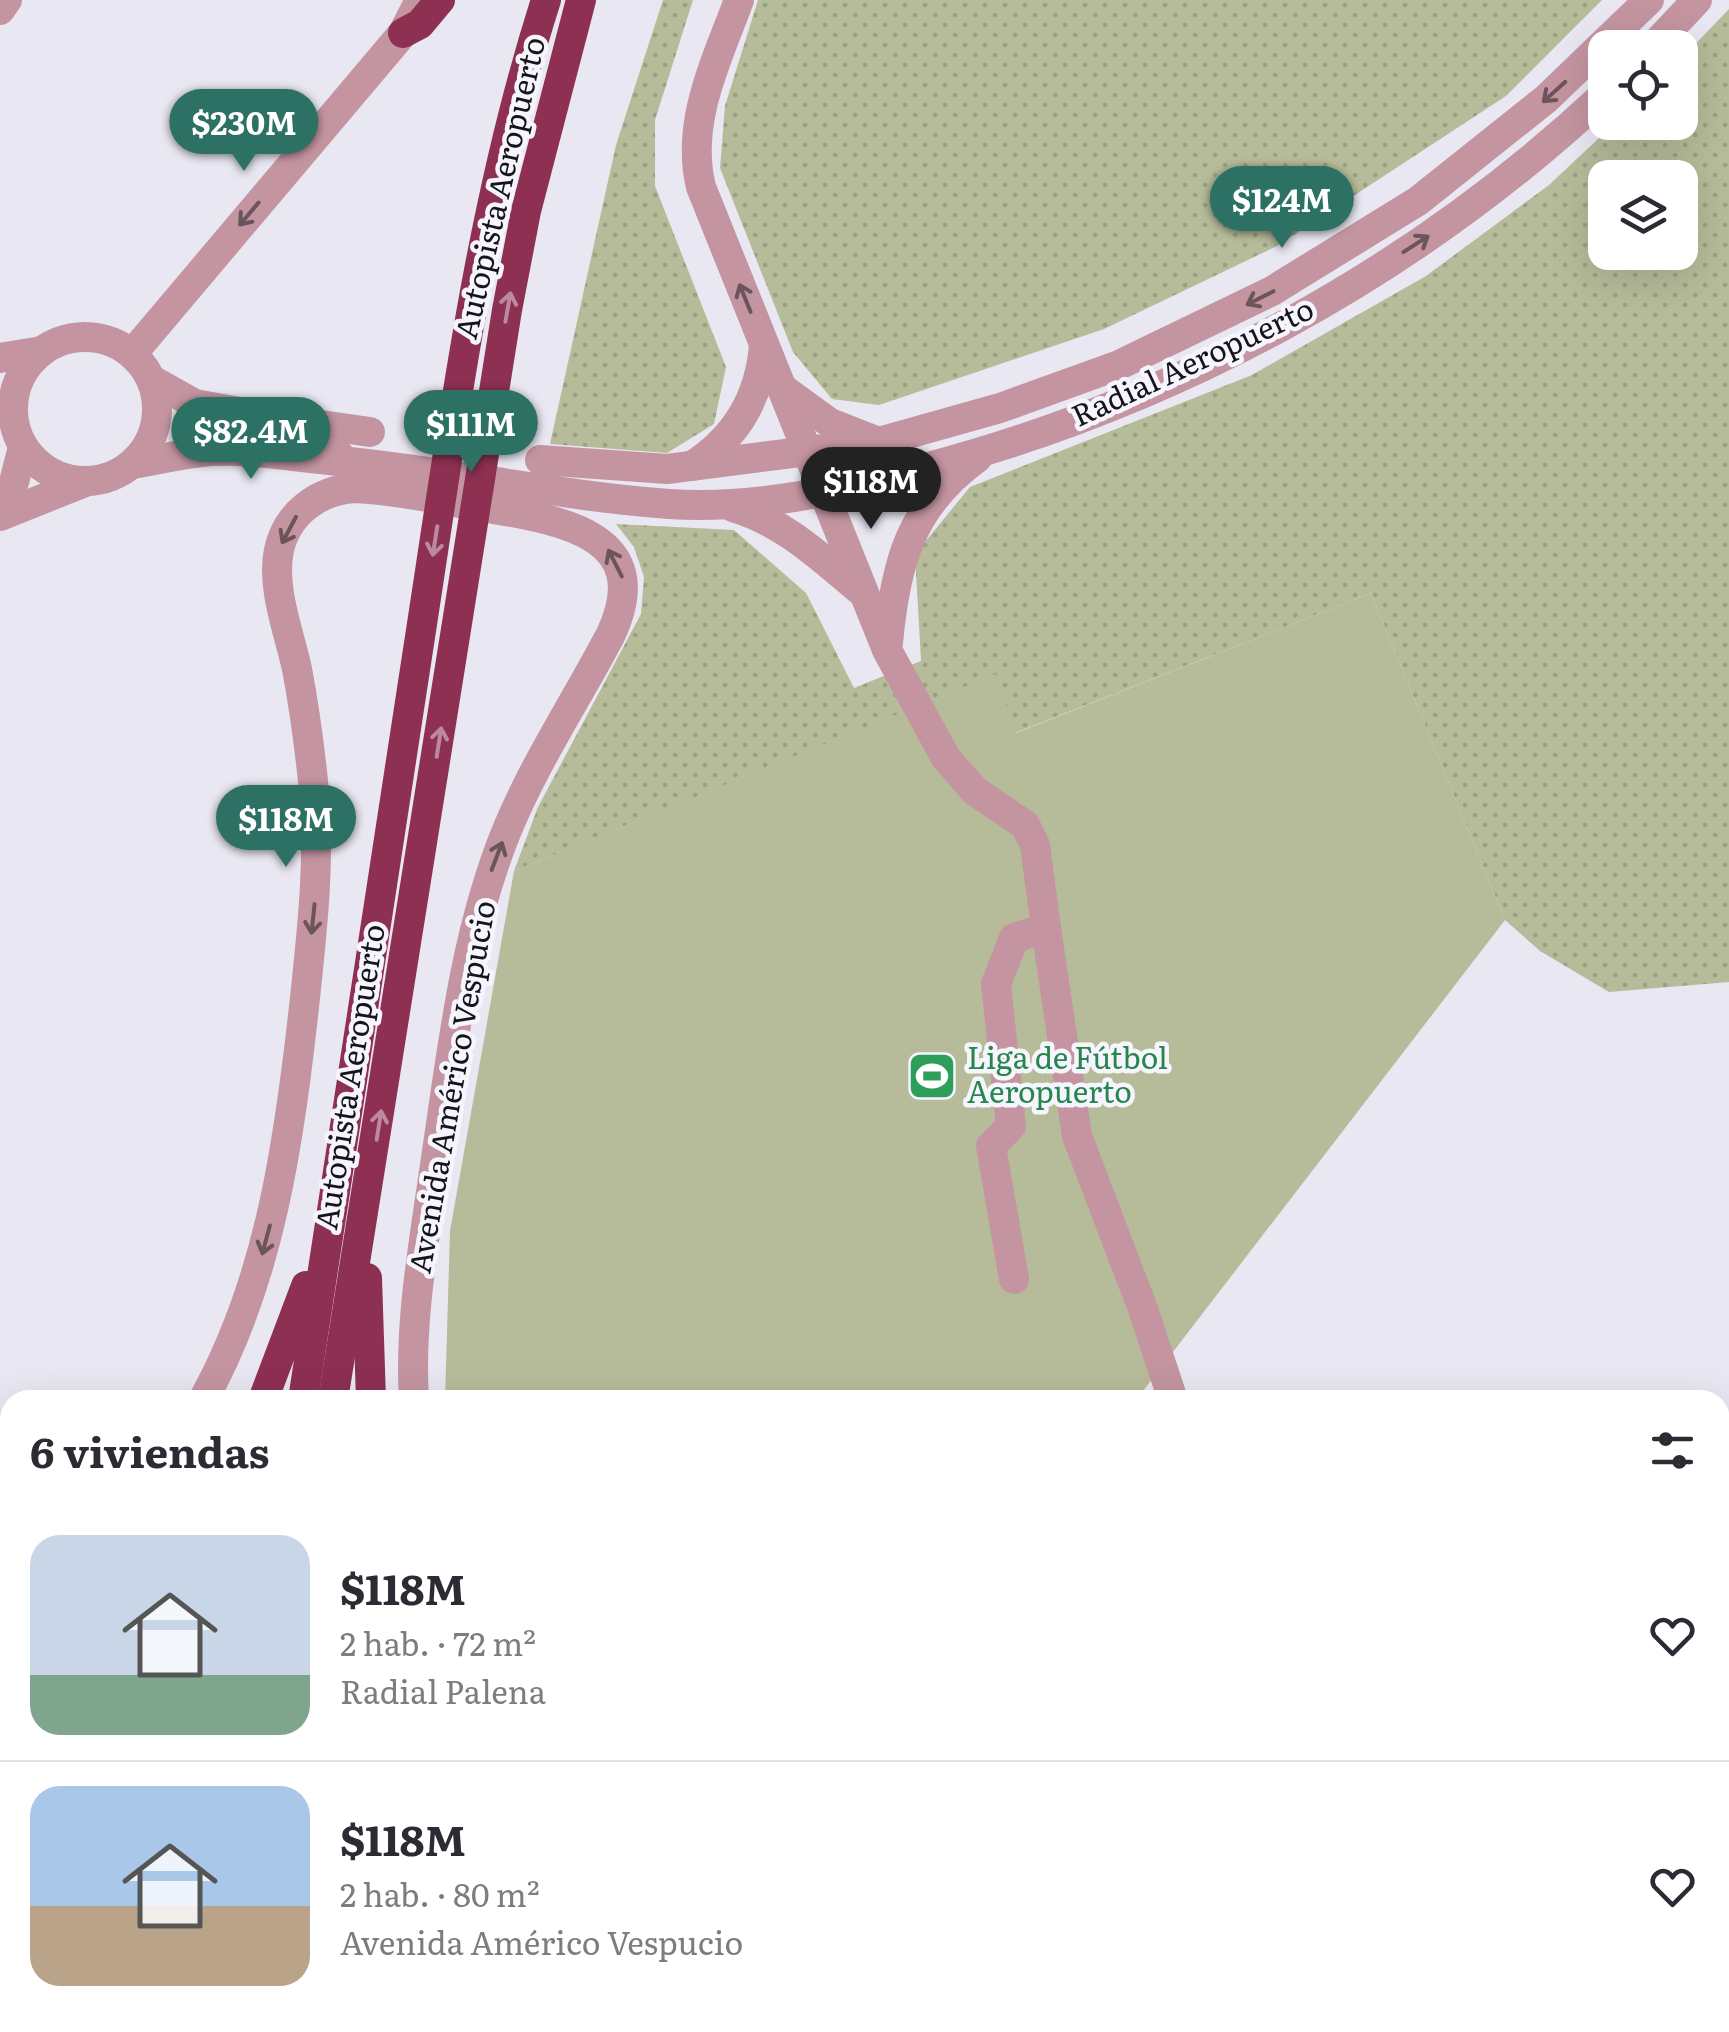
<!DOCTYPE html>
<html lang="es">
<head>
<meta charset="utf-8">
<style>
	:root { --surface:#fff; --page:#f2f2f3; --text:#2b2b33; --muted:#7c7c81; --line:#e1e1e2; --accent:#2c7164 }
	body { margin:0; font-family:Literata,serif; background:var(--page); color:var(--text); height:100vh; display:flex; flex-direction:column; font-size:38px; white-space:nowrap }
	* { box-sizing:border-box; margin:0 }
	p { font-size:32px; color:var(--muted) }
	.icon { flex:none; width:55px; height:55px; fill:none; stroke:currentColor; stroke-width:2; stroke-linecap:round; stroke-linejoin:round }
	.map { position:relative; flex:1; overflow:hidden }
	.panel { position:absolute; left:0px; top:1390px; width:1730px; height:642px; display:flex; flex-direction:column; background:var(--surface); border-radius:30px 30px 0 0; box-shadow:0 10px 40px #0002 }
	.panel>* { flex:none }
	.controls { position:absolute; left:1588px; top:30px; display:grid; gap:20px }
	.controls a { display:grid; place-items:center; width:110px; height:110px; border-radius:20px; background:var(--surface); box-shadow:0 10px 40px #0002; font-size:50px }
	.price { position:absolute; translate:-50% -85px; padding:0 22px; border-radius:35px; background:var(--accent); color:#fff; font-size:32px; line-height:65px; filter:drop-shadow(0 2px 5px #0008) }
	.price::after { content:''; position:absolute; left:50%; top:60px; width:30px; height:22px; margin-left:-15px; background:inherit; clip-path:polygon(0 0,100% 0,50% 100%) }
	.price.selected { background:#222; color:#fff }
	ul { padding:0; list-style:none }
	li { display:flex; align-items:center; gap:30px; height:250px; padding:0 30px }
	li+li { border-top:2px solid var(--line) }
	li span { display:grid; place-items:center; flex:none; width:280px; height:200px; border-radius:30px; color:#555 }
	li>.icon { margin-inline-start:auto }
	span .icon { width:120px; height:120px; fill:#fffc; stroke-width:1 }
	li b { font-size:42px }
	h2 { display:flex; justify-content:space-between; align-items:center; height:120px; padding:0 30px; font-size:42px }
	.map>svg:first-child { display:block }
	.grass { fill:url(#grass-dots); fill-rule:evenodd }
	.pitch { fill:#b6bb99 }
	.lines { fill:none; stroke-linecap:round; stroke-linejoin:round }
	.minor { stroke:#c495a1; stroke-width:30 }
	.major { stroke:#9d4d67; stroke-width:30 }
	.highway { stroke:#8d3052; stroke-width:30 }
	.oneway { stroke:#6c545c }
	.oneway2 { stroke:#bc899f }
	.labels { text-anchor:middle; stroke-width:9; stroke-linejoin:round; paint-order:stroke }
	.street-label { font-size:30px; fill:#151418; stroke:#f6f5fe }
	.leisure-label { font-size:30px; fill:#27864d; stroke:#f6f5fe; text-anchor:start }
</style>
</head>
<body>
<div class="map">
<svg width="1729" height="2032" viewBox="0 0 1729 2032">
	<defs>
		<pattern id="grass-dots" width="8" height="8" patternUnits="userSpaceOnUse" patternTransform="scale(2.5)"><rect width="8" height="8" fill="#b6bb99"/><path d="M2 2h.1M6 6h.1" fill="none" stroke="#9ca083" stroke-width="1.8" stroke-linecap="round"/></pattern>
	</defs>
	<rect width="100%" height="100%" fill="#e8e7f2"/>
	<g class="grass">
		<polygon points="663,0 693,0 655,120 655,186 726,367 714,424 667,453 550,444 616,145"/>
		<polygon points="758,0 1602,0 1506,96 1277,246 1104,329 879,405 832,399 793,352 720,168 725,106"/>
		<path d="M1729,9V982L1609,992L1540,951L1505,920L1371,593L1015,733L995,675L514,871L538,807L641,614L644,577L634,547L616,524L734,530L806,593L854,688L921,661L915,554L970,487L1252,375L1426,276L1549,185L1615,123L1680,122V60ZM1605,178H1680V252H1605Z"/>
		<polygon points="10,1770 10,1996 0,2003 0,1780"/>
	</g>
	<polygon class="pitch" points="1371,593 1505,920 1136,1400 445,1400 450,1231 514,871 996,674 1016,733"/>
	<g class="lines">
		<g class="minor">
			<path d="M739,0C717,60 685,122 701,187L887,650L946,758L975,791L1025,825L1035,845L1046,928"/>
			<polyline points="0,10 7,0"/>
			<polyline points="1652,48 1697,0"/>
			<circle cx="85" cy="409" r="72"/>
			<polyline points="132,354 403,33 420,0"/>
			<polyline points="0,358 42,351"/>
			<polyline points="152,380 195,404 278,419 339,455"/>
			<polyline points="782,388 830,423 876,441"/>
			<polyline points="286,420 370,432"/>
			<polyline points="540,460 667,469 879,442 1000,408 1119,365 1272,291 1418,201 1546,99 1649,0"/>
			<path d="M132,464C158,460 184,453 211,451C253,449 295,457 338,461C449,471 558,496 669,504C754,510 840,490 921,469C1174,403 1414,273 1605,94"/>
			<path d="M692,466C736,438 760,397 764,345"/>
			<path d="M733,507C784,522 821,558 861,591"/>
			<polyline points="0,509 14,482 23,447"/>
			<polyline points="0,516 85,482"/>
			<path d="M888,643C895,565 910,506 977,458"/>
			<polyline points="1014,1279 991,1146 1011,1126 996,984 1014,938 1046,928 1077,1136 1143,1309 1173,1400"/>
			<path d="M203,1400C270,1280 289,1142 304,1007C312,932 321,857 313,781C309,743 304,706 297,669C289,632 271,587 279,550C287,513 319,490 355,488C396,490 437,499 477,506C551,519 659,530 611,634C577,699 535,762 507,830C464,935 452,1052 435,1165C424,1243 409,1321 414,1400"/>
			<polyline points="0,1657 10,1646"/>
			<polyline points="1720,1717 1729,1715"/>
			<polyline points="1720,1982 1729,1979"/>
			<polyline points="1160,2032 1185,2022"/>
			<polyline points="1605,2032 1621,2022"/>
		</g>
		<g class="major">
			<polyline points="1720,1873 1729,1871"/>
			<polyline points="1436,2022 1439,2032"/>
		</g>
		<g class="highway">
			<polyline points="403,33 420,24 440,0"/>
			<polyline points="367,1278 371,1400"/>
			<polyline points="263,1400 306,1286"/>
			<path d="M303,1400C342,1146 381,892 420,637C453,424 480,206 546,0"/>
			<polyline points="333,1400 507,310 526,211 581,0"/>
			<polyline points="0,1722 10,1711"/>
			<polyline points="0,1761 10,1753"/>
			<polyline points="1720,1769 1729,1767"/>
			<polyline points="1720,1806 1729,1804"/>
			<polyline points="199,2032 201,2022"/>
			<polyline points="231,2032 232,2022"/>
			<polyline points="425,2032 445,2022"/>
			<polyline points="462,2032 504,2022"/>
			<polyline points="613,2032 653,2022"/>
			<polyline points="761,2032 802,2022"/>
			<polyline points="935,2032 975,2022"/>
			<polyline points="1073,2032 1090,2022"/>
		</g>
	</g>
	<defs><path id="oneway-shaft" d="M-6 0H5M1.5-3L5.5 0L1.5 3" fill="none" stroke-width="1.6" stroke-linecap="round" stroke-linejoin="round" transform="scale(2.5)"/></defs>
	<g class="oneway">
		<use href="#oneway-shaft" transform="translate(1554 92) rotate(138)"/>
		<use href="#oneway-shaft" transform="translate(249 214) rotate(130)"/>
		<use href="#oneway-shaft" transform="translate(1416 244) rotate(-33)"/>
		<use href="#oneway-shaft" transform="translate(745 298) rotate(-112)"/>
		<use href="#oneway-shaft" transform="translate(1260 298) rotate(153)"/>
		<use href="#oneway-shaft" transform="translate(289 530) rotate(118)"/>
		<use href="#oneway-shaft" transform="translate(615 563) rotate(-117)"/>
		<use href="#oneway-shaft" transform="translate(497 856) rotate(-69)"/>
		<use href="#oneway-shaft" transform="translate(313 919) rotate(96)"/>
		<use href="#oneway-shaft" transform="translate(266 1240) rotate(105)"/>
	</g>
	<g class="oneway2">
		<use href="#oneway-shaft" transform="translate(508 307) rotate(-80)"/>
		<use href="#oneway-shaft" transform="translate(435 541) rotate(99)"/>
		<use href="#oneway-shaft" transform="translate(439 742) rotate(-81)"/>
		<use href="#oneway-shaft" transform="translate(379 1125) rotate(-81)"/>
	</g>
	<defs>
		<g id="stadium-square" transform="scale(2.5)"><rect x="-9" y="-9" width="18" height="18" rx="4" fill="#2e9e5b" stroke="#f6f5fe"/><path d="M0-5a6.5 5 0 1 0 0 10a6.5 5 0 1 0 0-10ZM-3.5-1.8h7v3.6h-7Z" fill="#fff"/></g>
	</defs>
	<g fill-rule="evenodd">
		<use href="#stadium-square" x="932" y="1076"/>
	</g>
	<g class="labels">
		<g class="street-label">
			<text transform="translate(501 188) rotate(-77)" y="10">Autopista Aeropuerto</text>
			<text transform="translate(1193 363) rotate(-25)" y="10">Radial Aeropuerto</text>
			<text transform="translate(351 1077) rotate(-81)" y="10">Autopista Aeropuerto</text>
			<text transform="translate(453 1087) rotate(-80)" y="10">Avenida Américo Vespucio</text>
		</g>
		<g class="leisure-label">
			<text x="967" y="1069">Liga de Fútbol<tspan x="967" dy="34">Aeropuerto</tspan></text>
		</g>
	</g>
</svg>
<div class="controls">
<a><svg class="icon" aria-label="locate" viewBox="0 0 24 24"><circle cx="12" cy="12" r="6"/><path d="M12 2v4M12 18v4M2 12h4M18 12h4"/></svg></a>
<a><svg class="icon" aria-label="layers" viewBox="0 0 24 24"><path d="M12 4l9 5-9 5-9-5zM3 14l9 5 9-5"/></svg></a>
</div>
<b class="price" style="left:244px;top:174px">$230M</b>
<b class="price" style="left:1282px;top:251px">$124M</b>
<b class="price" style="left:471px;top:475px">$111M</b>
<b class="price" style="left:251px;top:482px">$82.4M</b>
<b class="price selected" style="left:871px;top:532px">$118M</b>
<b class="price" style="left:286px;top:870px">$118M</b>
<section class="panel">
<h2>6 viviendas<svg class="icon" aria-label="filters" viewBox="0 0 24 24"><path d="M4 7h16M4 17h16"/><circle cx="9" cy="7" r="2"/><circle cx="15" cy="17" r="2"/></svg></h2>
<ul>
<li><span style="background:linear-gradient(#c9d6e8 70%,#7fa58c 0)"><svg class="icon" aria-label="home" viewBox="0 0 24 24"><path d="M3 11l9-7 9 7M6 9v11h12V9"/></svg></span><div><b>$118M</b><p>2 hab. · 72 m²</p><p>Radial Palena</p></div><svg class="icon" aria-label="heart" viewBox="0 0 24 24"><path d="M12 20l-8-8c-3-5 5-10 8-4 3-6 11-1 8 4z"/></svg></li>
<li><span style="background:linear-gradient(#a9c7e8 60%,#b9a48a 0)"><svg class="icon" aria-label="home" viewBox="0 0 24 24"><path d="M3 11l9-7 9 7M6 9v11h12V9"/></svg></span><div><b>$118M</b><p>2 hab. · 80 m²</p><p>Avenida Américo Vespucio</p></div><svg class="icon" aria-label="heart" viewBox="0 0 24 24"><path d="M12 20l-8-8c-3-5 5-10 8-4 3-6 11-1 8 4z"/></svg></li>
</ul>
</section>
</div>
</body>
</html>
